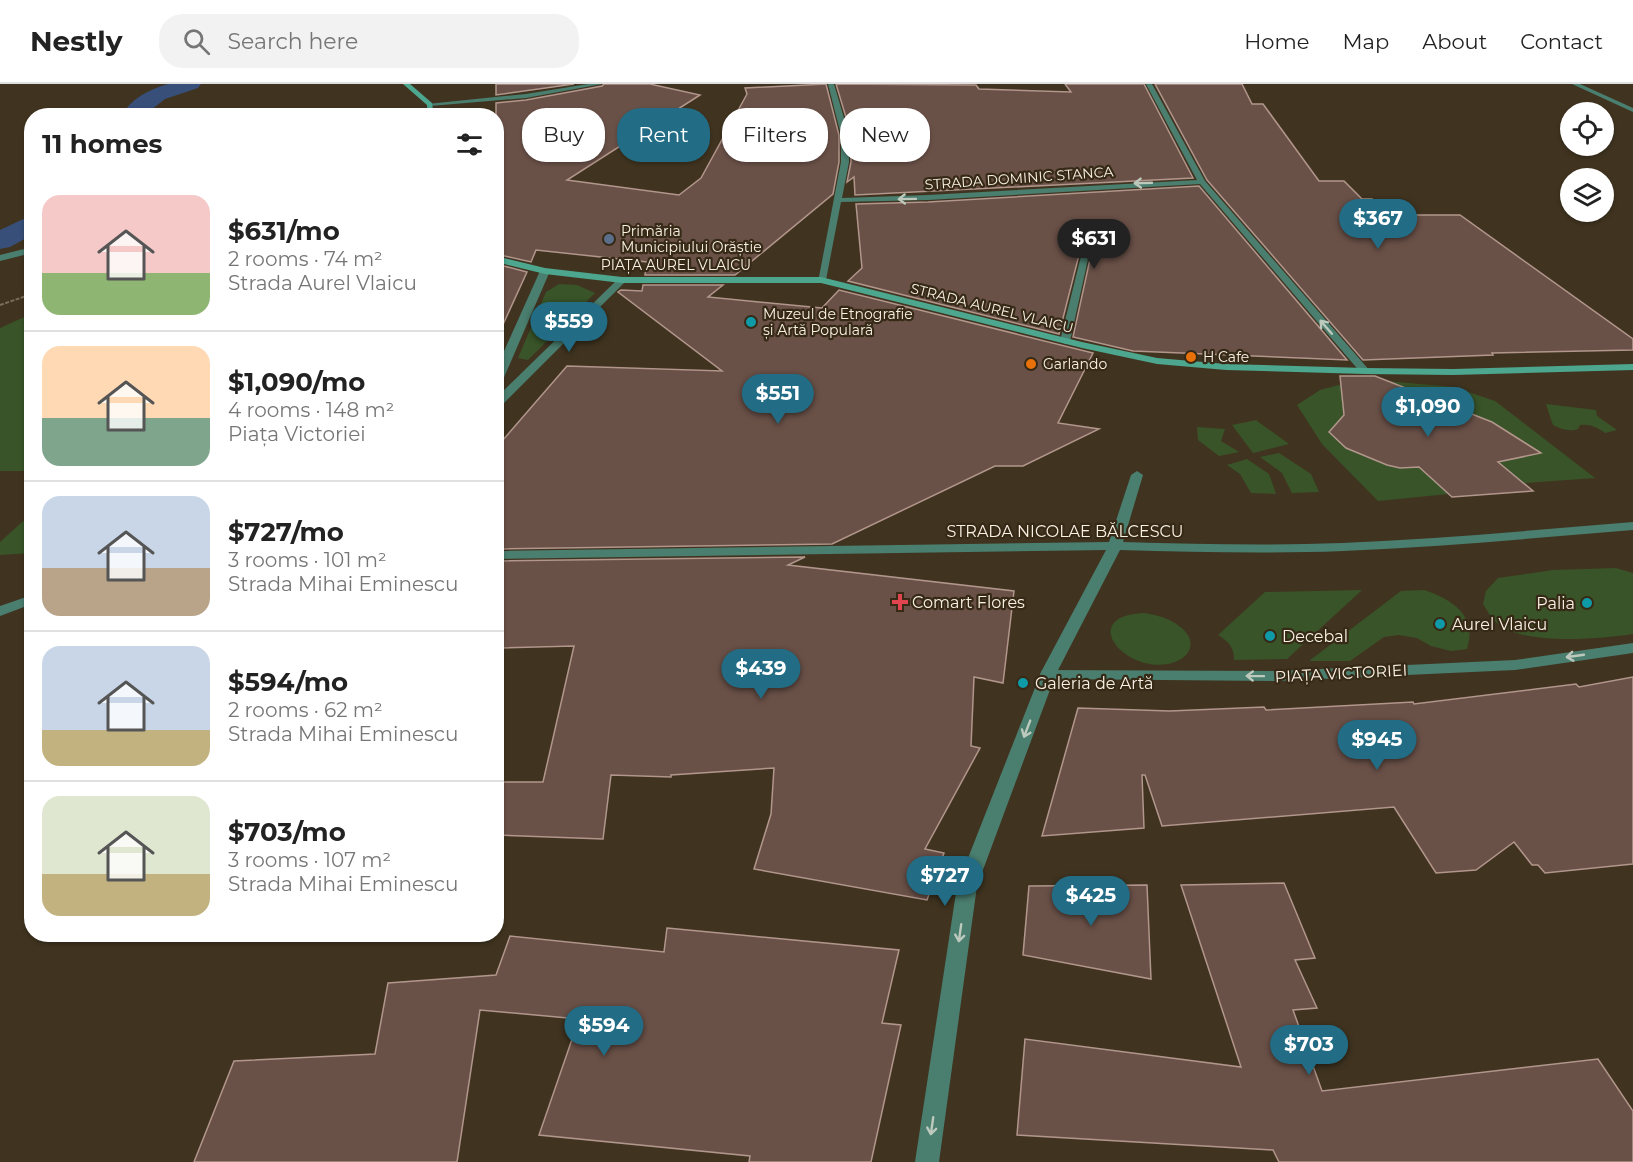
<!DOCTYPE html>
<html lang="en">
<head>
<meta charset="utf-8">
<style>
	:root { --surface:#fff; --page:#f2f2f2; --text:#222; --muted:#767676; --line:#e0e0e0; --accent:#226d85 }
	body { margin:0; font-family:Montserrat,sans-serif; background:var(--page); color:var(--text); height:100vh; display:flex; flex-direction:column; font-size:22px; white-space:nowrap }
	* { box-sizing:border-box; margin:0 }
	p { font-size:20px; color:var(--muted) }
	.icon { flex:none; width:33px; height:33px; fill:none; stroke:currentColor; stroke-width:2; stroke-linecap:round; stroke-linejoin:round }
	.map { position:relative; flex:1; overflow:hidden }
	.details { position:absolute; left:24px; top:24px; width:480px; height:834px; display:flex; flex-direction:column; background:var(--surface); border-radius:24px; box-shadow:0 2px 4px #0004 }
	.details>* { flex:none }
	.top-card { position:absolute; left:522px; top:24px; width:570px; height:54px; display:flex; gap:12px }
	.fabs { position:absolute; left:1560px; top:18px; display:grid; gap:12px }
	.fabs a { display:grid; place-items:center; width:54px; height:54px; border-radius:50%; background:var(--surface); box-shadow:0 2px 4px #0004; font-size:30px }
	.price { position:absolute; translate:-50% -51px; padding:0 14px; border-radius:21px; background:var(--accent); color:#fff; font-size:20px; line-height:39px; filter:drop-shadow(0 2px 3px #0008) }
	.price::after { content:''; position:absolute; left:50%; top:36px; width:18px; height:14px; margin-left:-9px; background:inherit; clip-path:polygon(0 0,100% 0,50% 100%) }
	.price.current { background:#222; color:#fff }
	ul { padding:0; list-style:none }
	li { display:flex; align-items:center; gap:18px; height:150px; padding:0 18px }
	li+li { border-top:2px solid var(--line) }
	li span { display:grid; place-items:center; flex:none; width:168px; height:120px; border-radius:18px; color:#555 }
	li>.icon { margin-inline-start:auto }
	span .icon { width:72px; height:72px; fill:#fffc; stroke-width:1 }
	li b { font-size:26px }
	h2 { display:flex; justify-content:space-between; align-items:center; height:72px; padding:0 18px; font-size:26px }
	.tag { padding:0 21px; border-radius:24px; background:var(--surface); box-shadow:0 2px 4px #0004; font-size:21px; line-height:54px }
	.tag.current { background:var(--accent); color:#fff }
	header { display:flex; align-items:center; gap:36px; box-sizing:border-box; height:84px; padding:0 30px; background:var(--surface); border-bottom:2px solid var(--line) }
	header strong { font-size:28px }
	nav { display:flex; gap:33px; margin-inline-start:auto; font-size:21px }
	.search { width:420px; height:54px; background:var(--page); display:flex; align-items:center; gap:15px; box-sizing:border-box; padding:0 21px; border-radius:24px; color:var(--muted); font-size:22px }
	.map>svg:first-child { display:block }
	.green { fill:#395428 }
	.lines { fill:none; stroke-linecap:round; stroke-linejoin:round }
	.canal { fill:#374f79; fill-rule:evenodd }
	.building { fill:#6a5148; stroke:#b2968c; stroke-width:1.5 }
	.path { stroke:#7a6f5d; stroke-width:2; stroke-dasharray:4 1.5; stroke-linecap:butt }
	.pedestrian { fill:#4a7e6f; fill-rule:evenodd }
	.minor { fill:#4a7e6f; fill-rule:evenodd }
	.secondary { fill:#4da68e; fill-rule:evenodd }
	.oneway { stroke:#bcc9bc }
	.service-dot { fill:#5c6f8a; stroke:#362a16; stroke-width:2 }
	.culture-dot { fill:#0f9aa8; stroke:#362a16; stroke-width:2 }
	.food-dot { fill:#e8710a; stroke:#362a16; stroke-width:2 }
	.health-dot { fill:#e0444e; stroke:#362a16; stroke-width:2 }
	.labels { text-anchor:middle; stroke-width:4.5; stroke-linejoin:round; paint-order:stroke }
	.far-street-label { font-size:14px; fill:#faf1e5; stroke:#362a16 }
	.far-poi-label { font-size:14px; fill:#faf1e5; stroke:#362a16; text-anchor:start }
	.street-label { font-size:16px; fill:#faf1e5; stroke:#362a16 }
	.poi-label { font-size:16px; fill:#faf1e5; stroke:#362a16; text-anchor:start }
</style>
</head>
<body>
<header>
<strong>Nestly</strong>
<div class="search"><svg class="icon" aria-label="search" viewBox="0 0 24 24"><circle cx="10" cy="10" r="6"/><path d="M15 15l6 6"/></svg>Search here</div>
<nav><a>Home</a><a>Map</a><a>About</a><a>Contact</a></nav>
</header>
<div class="map">
<svg width="1633" height="1078" viewBox="0 0 1633 1078">
	<rect width="100%" height="100%" fill="#403420"/>
	<g class="green">
		<polygon points="559,200 577,201 595,209 528,276 518,274 546,208"/>
		<polygon points="31,230 31,387 0,387 0,244"/>
		<polygon points="1362,295 1454,303 1495,317 1595,394 1525,399 1533,407 1453,413 1448,410 1378,417 1322,360 1297,321 1320,306"/>
		<path d="M1546,320L1596,326L1597,332L1617,346L1605,349C1597,343 1590,340 1580,341L1578,345C1569,348 1561,345 1553,341Z"/>
		<polygon points="1257,336 1257,337 1289,360 1253,369 1232,341"/>
		<polygon points="1197,343 1225,345 1221,357 1239,368 1219,372 1198,356"/>
		<polygon points="1279,369 1311,390 1319,408 1292,409 1282,389 1260,373"/>
		<polygon points="1247,375 1269,390 1276,410 1251,409 1240,390 1227,381"/>
		<polygon points="31,430 31,469 0,471 0,458"/>
		<path d="M1616,484L1633,489V550C1600,555 1522,562 1497,539C1491,534 1487,526 1483,520L1486,507L1498,494L1553,486Z"/>
		<path d="M1362,506L1287,575L1234,576C1234,563 1229,558 1218,551L1265,508Z"/>
		<path d="M1424,506C1452,515 1478,532 1467,565L1451,567L1431,562L1417,554L1399,551L1384,553L1350,577H1309L1401,507Z"/>
		<path d="M1144,529C1157,531 1169,534 1179,542C1200,557 1190,576 1168,580C1123,588 1078,532 1144,529Z"/>
	</g>
	<g class="lines">
		<g class="canal">
			<path d="M168,0H201L198,4L165,15L143,32H121C132,14 148,6 168,0Z"/>
			<polygon points="32,131 32,151 10,163 0,165 0,146"/>
		</g>
	</g>
	<g class="building">
		<polygon points="496,0 574,0 496,11"/>
		<polygon points="604,0 650,0 700,11 567,96 679,111 701,94 747,10 745,4 826,0 839,51 839,78 833,110 735,191 645,191 647,178 536,166 531,178 496,170 496,19 526,16 602,2"/>
		<polygon points="836,0 976,1 979,5 1071,8 1065,0 1144,0 1193,94 855,111 854,93 847,98 851,78 851,50"/>
		<polygon points="1155,0 1242,0 1252,20 1263,20 1319,97 1344,97 1362,115 1372,115 1388,131 1460,131 1633,255 1633,266 1492,269 1493,271 1363,276 1207,96"/>
		<polygon points="1199,102 1347,276 1133,267 1073,253 1092,166 1084,162 1081,163 1059,250 848,197 862,184 856,120 928,118"/>
		<polygon points="496,180 527,188 496,256"/>
		<polygon points="643,201 723,201 708,213 822,224 839,206 1093,269 1058,339 1099,345 1023,382 995,382 832,460 496,465 496,364 567,282 722,287 618,208 621,206 642,207"/>
		<polygon points="1340,292 1375,292 1492,338 1541,369 1498,378 1533,407 1452,413 1419,383 1400,384 1387,381 1346,364 1329,348 1344,331"/>
		<polygon points="805,473 788,481 1014,507 1003,599 974,593 971,662 980,664 925,765 944,769 927,816 754,785 771,730 774,684 671,691 671,693 611,691 603,755 496,751 496,698 543,698 574,562 496,564 496,477"/>
		<polygon points="1633,593 1633,780 1545,789 1538,781 1532,781 1514,758 1476,786 1436,789 1394,723 1162,742 1145,691 1142,691 1144,744 1042,752 1078,624 1170,627 1264,623 1266,626 1413,618 1414,620 1576,600 1579,603"/>
		<polygon points="1284,799 1315,874 1295,876 1317,924 1293,926 1322,1007 1598,975 1633,1027 1633,1078 1279,1078 1273,1066 1017,1051 1025,955 1241,983 1181,801"/>
		<polygon points="1147,801 1151,895 1023,871 1029,802"/>
		<polygon points="667,844 899,866 882,939 901,941 871,1078 749,1078 750,1072 539,1051 579,935 480,926 457,1078 194,1078 234,977 375,970 388,899 496,891 510,852 664,868"/>
	</g>
	<g class="lines">
		<polyline class="path" points="0,221 32,210"/>
		<g class="pedestrian">
			<polygon points="545,184 550,187 502,298 496,301 496,285 540,187"/>
			<path d="M1137,387L1143,391L1123,458C1196,460 1269,462 1342,459C1439,455 1536,446 1633,438V446C1536,454 1440,463 1343,467C1268,470 1194,468 1120,466L1056,590L1054,594H1042L1040,590L1106,466L496,475V467L1109,458L1131,391Z"/>
		</g>
		<g class="minor">
			<polygon points="588,0 602,0 526,14 430,22 427,20 526,10"/>
			<polygon points="828,0 834,0 849,51 849,78 842,114 928,111 1197,96 1146,0 1152,0 1205,97 1370,287 1369,289 1361,289 1200,100 928,116 841,118 826,196 818,198 841,78 841,51"/>
			<polygon points="1572,0 1580,0 1633,24 1633,28"/>
			<polygon points="32,163 32,169 0,177 0,171"/>
			<polygon points="1083,164 1090,166 1070,257 1065,260 1060,257"/>
			<polygon points="619,194 627,196 500,323 496,324 496,314"/>
			<polygon points="32,511 32,520 0,532 0,522"/>
			<polygon points="1633,559 1633,569 1515,586 1278,597 1054,595 977,802 939,1078 915,1078 957,802 1042,586 1278,587 1515,576"/>
		</g>
		<g class="secondary">
			<polygon points="403,0 410,0 432,19 434,32 428,32 427,21"/>
			<polygon points="496,172 545,184 622,193 821,193 1082,258 1157,274 1226,280 1365,284 1453,285 1633,280 1633,286 1453,291 1365,290 1226,286 1157,280 1082,264 821,199 622,199 545,190 496,178"/>
		</g>
	</g>
	<defs><path id="oneway-shaft" d="M-6 0H5M1.5-3L5.5 0L1.5 3" fill="none" stroke-width="1.6" stroke-linecap="round" stroke-linejoin="round" transform="scale(1.5)"/></defs>
	<g class="oneway">
		<use href="#oneway-shaft" transform="translate(1143 99) rotate(178)"/>
		<use href="#oneway-shaft" transform="translate(907 115) rotate(179)"/>
		<use href="#oneway-shaft" transform="translate(1326 243) rotate(-131)"/>
		<use href="#oneway-shaft" transform="translate(1575 572) rotate(172)"/>
		<use href="#oneway-shaft" transform="translate(1255 592) rotate(-179)"/>
		<use href="#oneway-shaft" transform="translate(1027 645) rotate(111)"/>
		<use href="#oneway-shaft" transform="translate(960 849) rotate(98)"/>
		<use href="#oneway-shaft" transform="translate(932 1042) rotate(98)"/>
	</g>
	<circle class="service-dot" cx="609" cy="155" r="6"/>
	<g class="culture-dot">
		<circle cx="751" cy="238" r="6"/>
		<circle cx="1587" cy="519" r="6"/>
		<circle cx="1440" cy="540" r="6"/>
		<circle cx="1270" cy="552" r="6"/>
		<circle cx="1023" cy="599" r="6"/>
	</g>
	<g class="food-dot">
		<circle cx="1191" cy="273" r="6"/>
		<circle cx="1031" cy="280" r="6"/>
	</g>
	<path class="health-dot" d="M897 509h6v6h6v6h-6v6h-6v-6h-6v-6h6z"/>
	<g class="labels">
		<g class="far-street-label">
			<text transform="translate(1019 94) rotate(-4)" y="5">STRADA DOMINIC STANCA</text>
			<text x="676" y="186">PIAȚA AUREL VLAICU</text>
			<text transform="translate(992 224) rotate(14)" y="5">STRADA AUREL VLAICU</text>
		</g>
		<g class="far-poi-label">
			<text x="621" y="152">Primăria<tspan x="621" dy="16">Municipiului Orăștie</tspan></text>
			<text x="763" y="235">Muzeul de Etnografie<tspan x="763" dy="16">și Artă Populară</tspan></text>
			<text x="1203" y="278">H Cafe</text>
			<text x="1043" y="285">Garlando</text>
		</g>
		<g class="street-label">
			<text x="1065" y="453">STRADA NICOLAE BĂLCESCU</text>
			<text transform="translate(1341 589) rotate(-3)" y="6">PIAȚA VICTORIEI</text>
		</g>
		<g class="poi-label">
			<text x="912" y="524">Comart Flores</text>
			<text x="1575" y="525" text-anchor="end">Palia</text>
			<text x="1452" y="546">Aurel Vlaicu</text>
			<text x="1282" y="558">Decebal</text>
			<text x="1035" y="605">Galeria de Artă</text>
		</g>
	</g>
</svg>
<div class="fabs">
<a><svg class="icon" aria-label="locate" viewBox="0 0 24 24"><circle cx="12" cy="12" r="6"/><path d="M12 2v4M12 18v4M2 12h4M18 12h4"/></svg></a>
<a><svg class="icon" aria-label="layers" viewBox="0 0 24 24"><path d="M12 4l9 5-9 5-9-5zM3 14l9 5 9-5"/></svg></a>
</div>
<b class="price" style="left:1378px;top:166px">$367</b>
<b class="price current" style="left:1094px;top:186px">$631</b>
<b class="price" style="left:569px;top:269px">$559</b>
<b class="price" style="left:778px;top:341px">$551</b>
<b class="price" style="left:1428px;top:354px">$1,090</b>
<b class="price" style="left:761px;top:616px">$439</b>
<b class="price" style="left:1377px;top:687px">$945</b>
<b class="price" style="left:945px;top:823px">$727</b>
<b class="price" style="left:1091px;top:843px">$425</b>
<b class="price" style="left:604px;top:973px">$594</b>
<b class="price" style="left:1309px;top:992px">$703</b>
<div class="top-card">
<a class="tag">Buy</a>
<a class="tag current">Rent</a>
<a class="tag">Filters</a>
<a class="tag">New</a>
</div>
<section class="details">
<h2>11 homes<svg class="icon" aria-label="filters" viewBox="0 0 24 24"><path d="M4 7h16M4 17h16"/><circle cx="9" cy="7" r="2"/><circle cx="15" cy="17" r="2"/></svg></h2>
<ul>
<li><span style="background:linear-gradient(#f6c9c9 65%,#8fb573 0)"><svg class="icon" aria-label="home" viewBox="0 0 24 24"><path d="M3 11l9-7 9 7M6 9v11h12V9"/></svg></span><div><b>$631/mo</b><p>2 rooms · 74 m²</p><p>Strada Aurel Vlaicu</p></div></li>
<li><span style="background:linear-gradient(#ffd9b3 60%,#7fa58c 0)"><svg class="icon" aria-label="home" viewBox="0 0 24 24"><path d="M3 11l9-7 9 7M6 9v11h12V9"/></svg></span><div><b>$1,090/mo</b><p>4 rooms · 148 m²</p><p>Piața Victoriei</p></div></li>
<li><span style="background:linear-gradient(#c9d6e8 60%,#b9a48a 0)"><svg class="icon" aria-label="home" viewBox="0 0 24 24"><path d="M3 11l9-7 9 7M6 9v11h12V9"/></svg></span><div><b>$727/mo</b><p>3 rooms · 101 m²</p><p>Strada Mihai Eminescu</p></div></li>
<li><span style="background:linear-gradient(#c9d6e8 70%,#c2b280 0)"><svg class="icon" aria-label="home" viewBox="0 0 24 24"><path d="M3 11l9-7 9 7M6 9v11h12V9"/></svg></span><div><b>$594/mo</b><p>2 rooms · 62 m²</p><p>Strada Mihai Eminescu</p></div></li>
<li><span style="background:linear-gradient(#dfe7d0 65%,#c2b280 0)"><svg class="icon" aria-label="home" viewBox="0 0 24 24"><path d="M3 11l9-7 9 7M6 9v11h12V9"/></svg></span><div><b>$703/mo</b><p>3 rooms · 107 m²</p><p>Strada Mihai Eminescu</p></div></li>
</ul>
</section>
</div>
</body>
</html>
